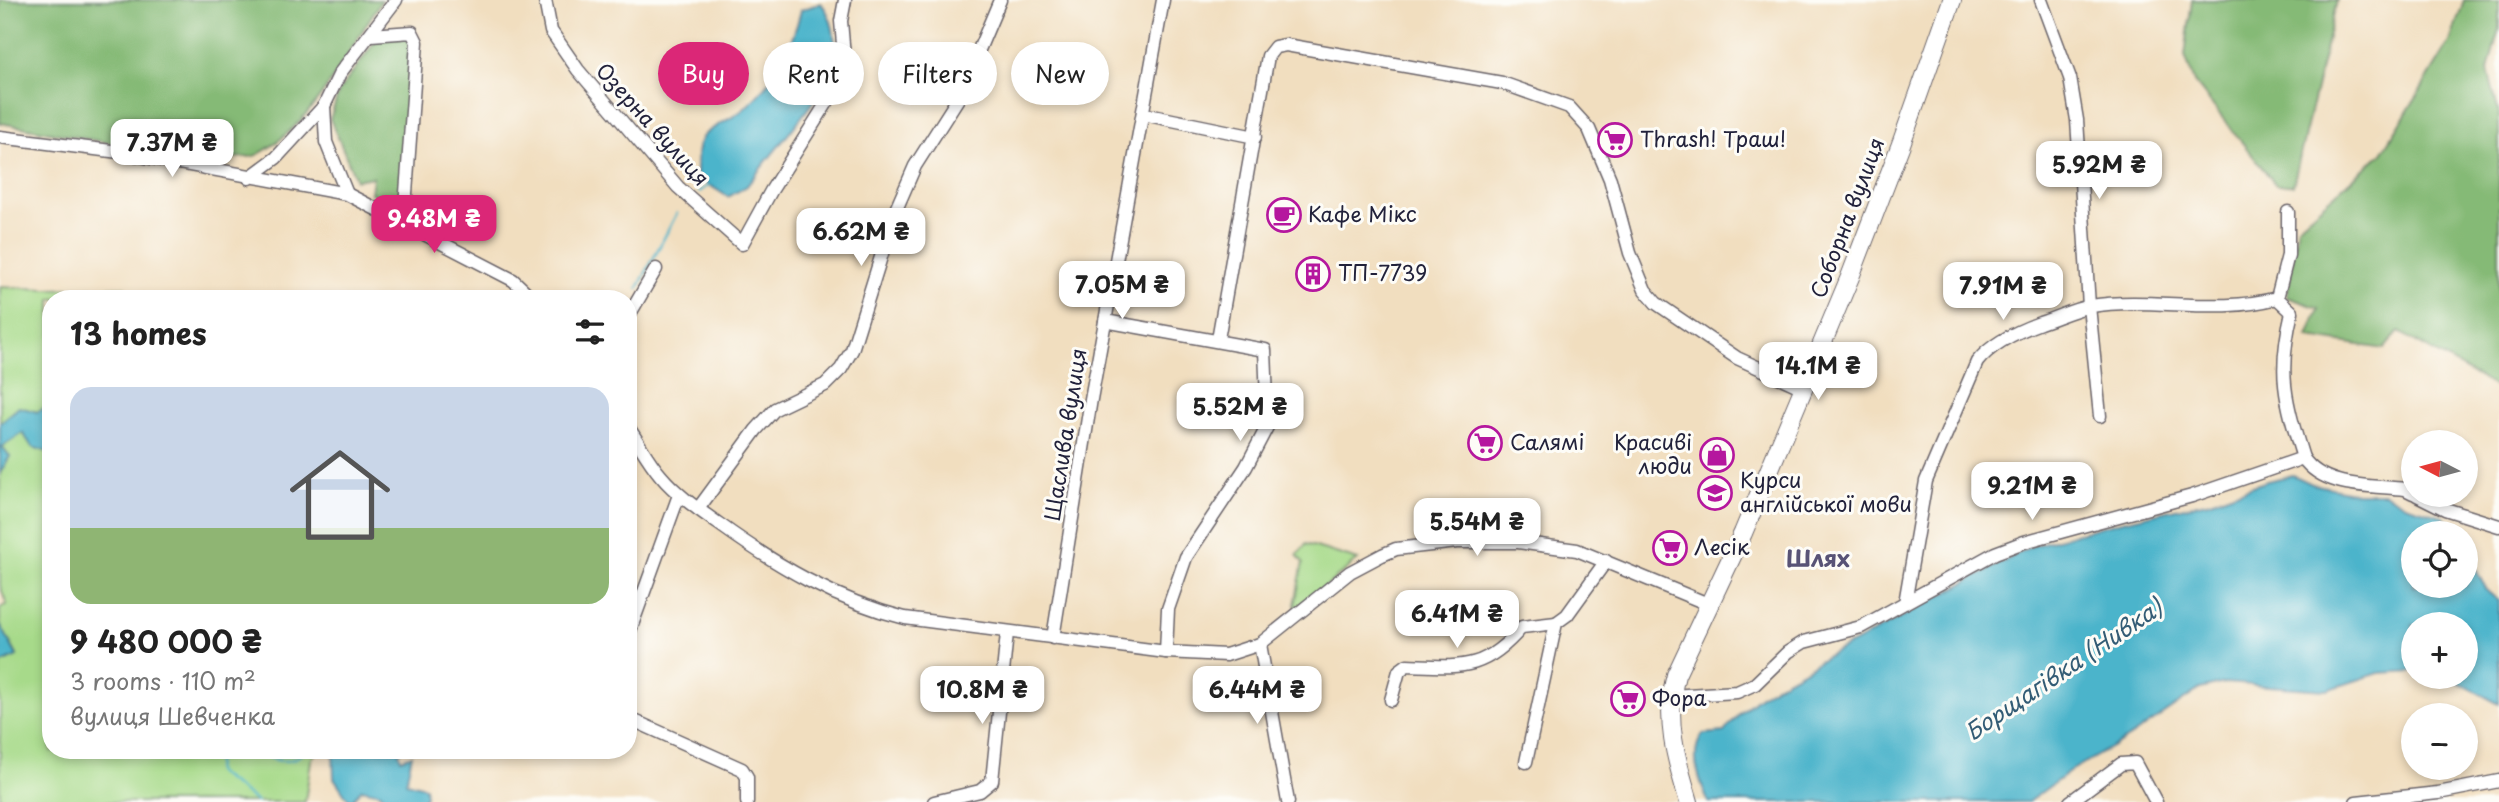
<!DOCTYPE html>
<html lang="en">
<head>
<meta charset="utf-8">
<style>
	:root { --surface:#fff; --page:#f6f6f6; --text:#222; --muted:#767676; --accent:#db2777 }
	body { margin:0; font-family:"Playpen Sans",sans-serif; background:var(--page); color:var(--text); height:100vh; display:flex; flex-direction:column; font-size:26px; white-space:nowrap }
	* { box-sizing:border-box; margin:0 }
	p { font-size:23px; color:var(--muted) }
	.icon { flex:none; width:38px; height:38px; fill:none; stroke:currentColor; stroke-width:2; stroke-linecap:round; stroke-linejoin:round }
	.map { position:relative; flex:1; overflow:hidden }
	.side { position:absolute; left:42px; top:290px; width:595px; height:469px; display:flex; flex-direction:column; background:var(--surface); border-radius:28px; box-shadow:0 4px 10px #0003 }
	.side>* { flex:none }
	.hud { position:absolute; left:658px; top:42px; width:665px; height:63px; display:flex; gap:14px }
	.needle { width:46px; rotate:276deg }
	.controls { position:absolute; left:2401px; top:430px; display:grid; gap:14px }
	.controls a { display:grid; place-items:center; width:77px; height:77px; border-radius:50%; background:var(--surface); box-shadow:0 4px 10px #0003; font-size:35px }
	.price { position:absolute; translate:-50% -60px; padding:0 16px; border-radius:14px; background:#fff; color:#222; font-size:23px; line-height:46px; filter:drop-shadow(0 2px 4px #0008) }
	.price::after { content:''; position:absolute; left:50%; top:42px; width:21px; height:16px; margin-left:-10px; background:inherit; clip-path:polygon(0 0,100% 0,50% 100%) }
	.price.current { background:var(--accent); color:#fff }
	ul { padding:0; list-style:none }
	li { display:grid; align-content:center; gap:14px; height:371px; padding:0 28px }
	li span { display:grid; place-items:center; height:217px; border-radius:21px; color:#555 }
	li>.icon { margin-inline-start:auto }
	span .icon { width:126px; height:126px; fill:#fffc; stroke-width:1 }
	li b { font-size:30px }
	h2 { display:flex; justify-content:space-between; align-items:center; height:84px; padding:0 28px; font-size:30px }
	.chip { padding:0 24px; border-radius:32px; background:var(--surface); box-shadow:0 4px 10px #0003; font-size:24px; line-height:63px }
	.chip.current { background:var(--accent); color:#fff }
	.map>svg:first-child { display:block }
	.green { fill:#a7da8a; stroke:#647e62; stroke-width:2 }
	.forest { fill:#85ba76; stroke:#546e58; stroke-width:2 }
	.water { fill:#4cb4cb; stroke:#376b83; stroke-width:2 }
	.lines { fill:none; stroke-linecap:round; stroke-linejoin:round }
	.stream { stroke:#4cb4cb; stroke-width:2.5 }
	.street-casing { stroke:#6a6469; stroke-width:15 }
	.secondary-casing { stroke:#6a6469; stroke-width:20 }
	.street { stroke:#fff; stroke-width:12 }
	.secondary { stroke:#fff; stroke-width:18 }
	.labels { text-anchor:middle; stroke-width:6; stroke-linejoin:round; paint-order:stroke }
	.street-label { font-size:21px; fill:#22223b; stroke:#fdfcf7 }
	.poi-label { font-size:21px; fill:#22223b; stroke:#fdfcf7; text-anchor:start }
	.neighbourhood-label { font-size:23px; font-weight:bold; fill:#585376; stroke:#fdfcf7 }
	.water-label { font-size:23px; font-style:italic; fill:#335c75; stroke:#fdfcf7 }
</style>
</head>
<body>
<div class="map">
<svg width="2499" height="802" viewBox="0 0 2499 802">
	<rect width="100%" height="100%" fill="#fdfcf7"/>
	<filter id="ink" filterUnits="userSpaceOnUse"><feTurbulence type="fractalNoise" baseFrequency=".0143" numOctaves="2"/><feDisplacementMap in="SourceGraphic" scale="14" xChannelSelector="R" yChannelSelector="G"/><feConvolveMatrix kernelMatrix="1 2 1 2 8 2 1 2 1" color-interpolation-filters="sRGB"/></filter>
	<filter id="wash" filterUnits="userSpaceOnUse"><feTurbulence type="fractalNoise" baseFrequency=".00686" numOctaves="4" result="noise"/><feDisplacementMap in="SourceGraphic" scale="28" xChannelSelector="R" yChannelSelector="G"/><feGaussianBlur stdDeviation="1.57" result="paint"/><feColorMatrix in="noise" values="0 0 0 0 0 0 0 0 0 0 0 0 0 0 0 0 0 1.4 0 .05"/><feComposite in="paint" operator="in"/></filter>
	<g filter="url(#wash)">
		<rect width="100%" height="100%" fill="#f1debf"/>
		<g class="green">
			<polygon points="0,287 47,289 125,287 124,299 51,299 51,405 37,412 19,407 0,423"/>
			<polygon points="23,433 51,453 51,751 317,751 311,760 305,802 0,802 0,664 17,655 0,624 0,608 7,604 0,586 0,473 10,456 1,447"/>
			<polygon points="1306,544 1358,560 1298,609 1295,605 1303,562 1297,555"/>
		</g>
		<g class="forest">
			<path d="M0,0H382C346,53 317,121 259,154C231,170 42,130 0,123Z"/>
			<polygon points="2192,0 2337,0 2293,185 2276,185 2194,82 2185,56"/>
			<polygon points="2464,0 2499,0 2499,29 2488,70 2499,114 2499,389 2399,332 2384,349 2308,337 2319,308 2287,297 2298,226 2382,153 2450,42"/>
			<polygon points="410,32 412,43 405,203 371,193 373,177 356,180 330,119 339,91 377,39"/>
		</g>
		<g class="water">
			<path d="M821,3C836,21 840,58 828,79C809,112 771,154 747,186L728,197L697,177C697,164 695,145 704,135C716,124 733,119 745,108C775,81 792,48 801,10Z"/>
			<polygon points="51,405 51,453 32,447 23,433 2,447 10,456 0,473 0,423 19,407 37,412"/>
			<path d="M2293,475L2312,484L2357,493H2384L2405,505L2443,516L2455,534H2413V586H2466V552L2488,592L2499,601V704L2464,685L2436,677H2466V625H2413V671L2379,673L2327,690L2225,683L2200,689L2130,737L2072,770L2028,802H1708C1700,780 1688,754 1703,734L1724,732C1748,701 1768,690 1801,672C1819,661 1834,651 1854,643L2032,546L2118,522L2211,501L2267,481Z"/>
			<polygon points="0,624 17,656 0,664"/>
			<polygon points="333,751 402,751 399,752 401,759 412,755 406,782 425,787 426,797 421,802 383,802 381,793 362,789 350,802 334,778"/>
		</g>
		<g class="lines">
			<g class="stream">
				<polyline points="699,192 709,185"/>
				<polyline points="638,288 677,213"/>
				<polyline points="218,751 216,772 257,802"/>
				<path d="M258,751C272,761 291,767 304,751"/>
			</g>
		</g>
	</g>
	<g filter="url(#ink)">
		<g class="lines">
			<g class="street-casing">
				<g id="street">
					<polyline points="545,0 551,31 578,70 678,187 742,244 771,191 838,85 844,56 841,21 845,0"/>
					<polyline points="2041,0 2070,78 2077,120 2089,306 2100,416"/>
					<polyline points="371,35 412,32 417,42 404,221"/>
					<polyline points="324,106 326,142 347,194"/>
					<polyline points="1143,114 1255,137"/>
					<polyline points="0,137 119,152 347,194 513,280 533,299"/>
					<polyline points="249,178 276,158 324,106 340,73 396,0"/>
					<polyline points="2277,298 2288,255 2288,212"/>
					<polyline points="628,317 656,269"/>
					<polyline points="1105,321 1265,350 1268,425 1246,467 1186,557 1168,609 1166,652"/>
					<polyline points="1218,339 1268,56 1275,47 1286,45 1502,83 1569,107 1589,129 1610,179 1630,253 1645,290 1656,303 1737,358 1803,388"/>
					<path d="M628,427C639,443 648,461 661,476C677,495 698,509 719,524C776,565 836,601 905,618L1166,652L1226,655L1260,644L1350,572L1382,555L1396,549L1457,542H1518L1577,550L1708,604"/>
					<path d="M2303,458C2324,489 2371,485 2405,489L2413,493"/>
					<polyline points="2417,495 2445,509 2499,526"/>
					<polyline points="698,509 756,430 775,409 825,385 841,369 852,350 895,212 915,166 959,97 1000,0"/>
					<polyline points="628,636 679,495"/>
					<polyline points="1053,638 1091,399 1163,0"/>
					<polyline points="1260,644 1288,802"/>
					<path d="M1670,696L1737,692L1755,684L1788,652L1804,642L1861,627L1995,553L2024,542L2192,496L2303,458C2285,400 2277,373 2292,312L2277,298C2216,315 2152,296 2091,306C2074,309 2056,318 2040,323C2018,331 1992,343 1977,362L1926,481L1905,603"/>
					<path d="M1391,700L1399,671L1407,665C1461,667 1484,672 1522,627L1556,623"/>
					<polyline points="628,718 742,769 747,777 747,802"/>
					<polyline points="1526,762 1556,623 1567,615 1606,561"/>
					<polyline points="934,802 980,791 992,781 1007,633"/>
					<polyline points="2070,802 2121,764 2135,763 2156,802"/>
					<polyline points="2356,802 2438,793 2499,781"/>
				</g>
			</g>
			<g class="secondary-casing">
				<path id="secondary" d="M1689,802C1676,759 1664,719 1676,675L1743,533L1850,277L1901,144L1952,0"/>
			</g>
			<use href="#street" class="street"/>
			<use href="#secondary" class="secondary"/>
		</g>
	</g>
	<defs>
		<g id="supermarket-ring" transform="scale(1.75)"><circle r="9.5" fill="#fdfcf7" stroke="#b5179e" stroke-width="1.5"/><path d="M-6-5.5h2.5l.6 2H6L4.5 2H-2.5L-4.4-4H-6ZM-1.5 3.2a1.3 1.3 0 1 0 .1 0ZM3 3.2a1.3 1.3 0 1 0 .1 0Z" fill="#b5179e"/></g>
		<g id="cafe-ring" transform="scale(1.75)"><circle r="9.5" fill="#fdfcf7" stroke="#b5179e" stroke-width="1.5"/><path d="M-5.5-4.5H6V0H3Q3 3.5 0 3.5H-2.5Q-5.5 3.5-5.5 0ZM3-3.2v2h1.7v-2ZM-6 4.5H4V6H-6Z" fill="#b5179e"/></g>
		<g id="building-ring" transform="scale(1.75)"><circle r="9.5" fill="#fdfcf7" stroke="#b5179e" stroke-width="1.5"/><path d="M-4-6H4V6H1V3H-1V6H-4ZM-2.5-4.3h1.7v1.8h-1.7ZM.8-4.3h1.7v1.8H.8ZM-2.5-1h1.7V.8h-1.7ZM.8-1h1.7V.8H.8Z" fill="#b5179e"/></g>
		<g id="shop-ring" transform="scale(1.75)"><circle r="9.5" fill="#fdfcf7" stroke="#b5179e" stroke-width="1.5"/><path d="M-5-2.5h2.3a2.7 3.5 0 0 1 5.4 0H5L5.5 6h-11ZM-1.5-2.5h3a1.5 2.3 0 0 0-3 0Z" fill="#b5179e"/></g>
		<g id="school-ring" transform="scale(1.75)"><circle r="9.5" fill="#fdfcf7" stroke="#b5179e" stroke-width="1.5"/><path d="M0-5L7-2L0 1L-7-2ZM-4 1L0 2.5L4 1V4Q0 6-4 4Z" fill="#b5179e"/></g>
	</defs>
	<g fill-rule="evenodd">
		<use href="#supermarket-ring" x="1615" y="140"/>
		<use href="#cafe-ring" x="1284" y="215"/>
		<use href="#building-ring" x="1313" y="274"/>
		<use href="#supermarket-ring" x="1485" y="443"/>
		<use href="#shop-ring" x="1717" y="455"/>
		<use href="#school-ring" x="1715" y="493"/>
		<use href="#supermarket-ring" x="1670" y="548"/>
		<use href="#supermarket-ring" x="1628" y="699"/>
	</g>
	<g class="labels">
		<g class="street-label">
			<text transform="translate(652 125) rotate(48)" y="7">Озерна вулиця</text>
			<text transform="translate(1848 218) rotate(-69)" y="7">Соборна вулиця</text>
			<text transform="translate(1066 435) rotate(-81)" y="7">Щаслива вулиця</text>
		</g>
		<g class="poi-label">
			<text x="1640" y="147">Thrash! Траш!</text>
			<text x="1308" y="222">Кафе Мікс</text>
			<text x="1338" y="281">ТП-7739</text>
			<text x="1510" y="450">Салямі</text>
			<text x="1692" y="450" text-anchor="end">Красиві<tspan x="1692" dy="24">люди</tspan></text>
			<text x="1740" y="488">Курси<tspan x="1740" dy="24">англійської мови</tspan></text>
			<text x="1694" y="555">Лесік</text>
			<text x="1652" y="706">Фора</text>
		</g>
		<g class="neighbourhood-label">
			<text x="1818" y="567">Шлях</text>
		</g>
		<g class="water-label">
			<text transform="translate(2064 670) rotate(-34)" y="8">Борщагівка (Нивка)</text>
		</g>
	</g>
</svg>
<div class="controls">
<a><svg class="needle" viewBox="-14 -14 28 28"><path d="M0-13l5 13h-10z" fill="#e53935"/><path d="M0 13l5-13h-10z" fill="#767676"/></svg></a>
<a><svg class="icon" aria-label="locate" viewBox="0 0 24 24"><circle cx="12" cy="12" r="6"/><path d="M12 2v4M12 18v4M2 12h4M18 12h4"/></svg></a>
<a>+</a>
<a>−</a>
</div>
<b class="price" style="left:172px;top:179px">7.37M ₴</b>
<b class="price" style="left:2099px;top:201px">5.92M ₴</b>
<b class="price current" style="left:434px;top:255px">9.48M ₴</b>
<b class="price" style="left:861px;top:268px">6.62M ₴</b>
<b class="price" style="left:1122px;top:321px">7.05M ₴</b>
<b class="price" style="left:2003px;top:322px">7.91M ₴</b>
<b class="price" style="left:1818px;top:402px">14.1M ₴</b>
<b class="price" style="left:1240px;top:443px">5.52M ₴</b>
<b class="price" style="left:2032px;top:522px">9.21M ₴</b>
<b class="price" style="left:1477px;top:558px">5.54M ₴</b>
<b class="price" style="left:1457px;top:650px">6.41M ₴</b>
<b class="price" style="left:982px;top:726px">10.8M ₴</b>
<b class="price" style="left:1257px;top:726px">6.44M ₴</b>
<div class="hud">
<a class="chip current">Buy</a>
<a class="chip">Rent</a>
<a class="chip">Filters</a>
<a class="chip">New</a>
</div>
<section class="side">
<h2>13 homes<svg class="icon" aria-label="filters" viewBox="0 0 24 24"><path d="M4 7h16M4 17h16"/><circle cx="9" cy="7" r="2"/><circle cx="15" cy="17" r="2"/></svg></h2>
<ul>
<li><span style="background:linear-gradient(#c9d6e8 65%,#8fb573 0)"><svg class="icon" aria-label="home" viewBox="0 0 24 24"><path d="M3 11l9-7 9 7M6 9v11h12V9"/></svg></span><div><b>9 480 000 ₴</b><p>3 rooms · 110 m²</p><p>вулиця Шевченка</p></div></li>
</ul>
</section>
</div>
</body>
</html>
